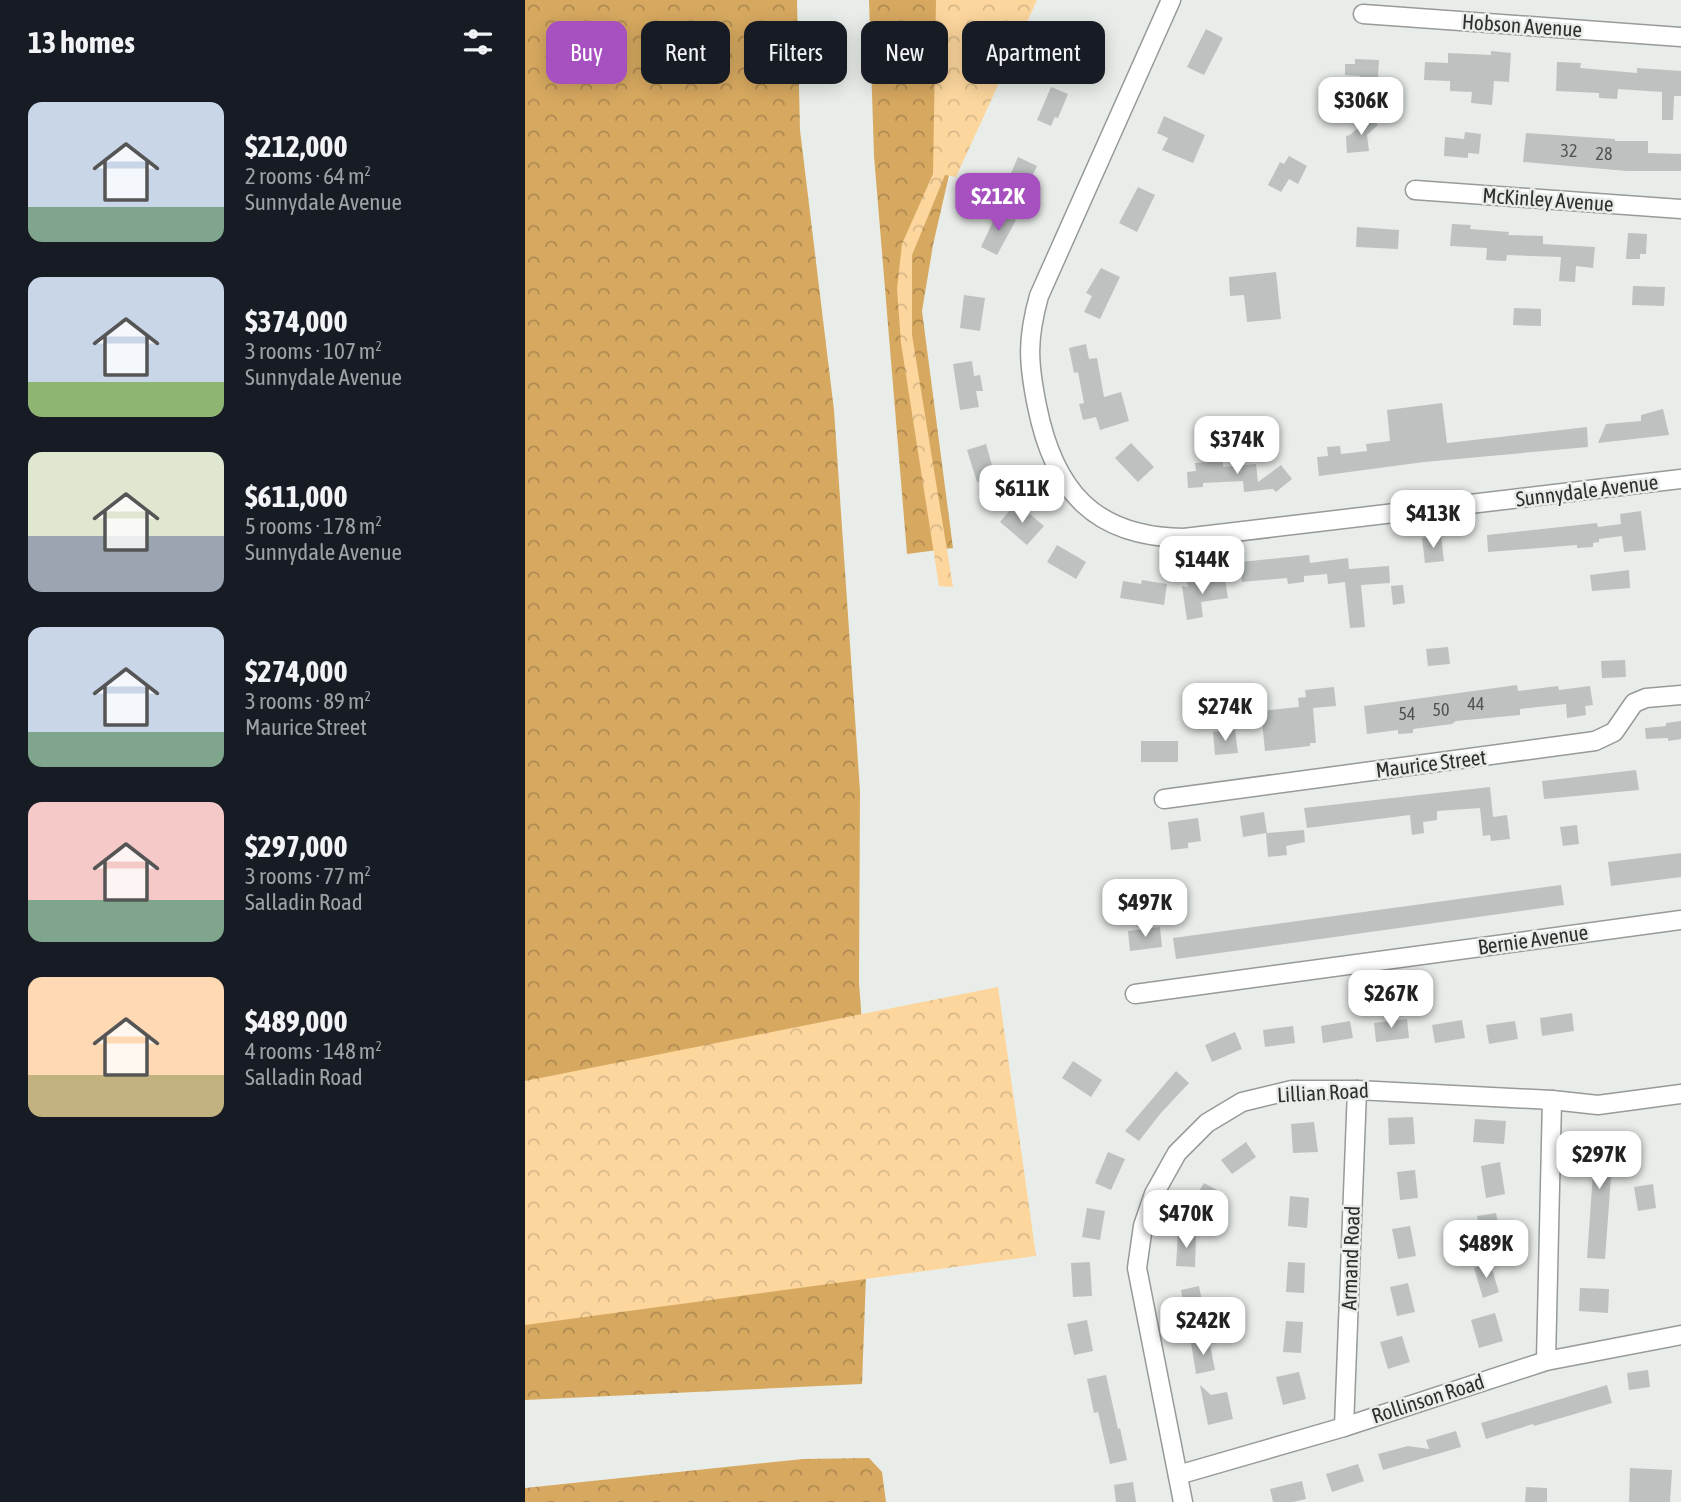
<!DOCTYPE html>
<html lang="en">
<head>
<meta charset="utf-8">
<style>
	:root { --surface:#171b24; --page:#20242c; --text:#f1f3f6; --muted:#9ea1a6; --accent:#a651bf }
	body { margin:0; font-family:"Asap Condensed",sans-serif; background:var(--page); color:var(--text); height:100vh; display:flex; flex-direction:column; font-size:26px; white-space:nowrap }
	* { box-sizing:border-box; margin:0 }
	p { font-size:23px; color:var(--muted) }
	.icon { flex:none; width:38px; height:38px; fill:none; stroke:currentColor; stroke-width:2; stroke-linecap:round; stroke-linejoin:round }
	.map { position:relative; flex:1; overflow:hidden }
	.details { display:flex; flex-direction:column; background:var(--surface); width:525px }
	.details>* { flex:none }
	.hud { position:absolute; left:21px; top:21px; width:665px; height:63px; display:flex; gap:14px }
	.price { position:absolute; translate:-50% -60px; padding:0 16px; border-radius:14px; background:#fff; color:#222; font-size:23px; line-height:46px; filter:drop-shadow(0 2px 4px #0008) }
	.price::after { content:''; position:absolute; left:50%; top:42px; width:21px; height:16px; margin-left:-10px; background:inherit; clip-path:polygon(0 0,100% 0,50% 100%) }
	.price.active { background:var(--accent); color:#fff }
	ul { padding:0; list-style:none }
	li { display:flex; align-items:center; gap:21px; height:175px; padding:0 28px }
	li span { display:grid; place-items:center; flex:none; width:196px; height:140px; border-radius:14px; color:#555 }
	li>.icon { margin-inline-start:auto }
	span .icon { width:84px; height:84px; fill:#fffc; stroke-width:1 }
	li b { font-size:30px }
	h2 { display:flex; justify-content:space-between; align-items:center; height:84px; padding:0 28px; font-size:30px }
	.chip { padding:0 24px; border-radius:14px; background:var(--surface); box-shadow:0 4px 18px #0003; font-size:24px; line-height:63px }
	.chip.active { background:var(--accent); color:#fff }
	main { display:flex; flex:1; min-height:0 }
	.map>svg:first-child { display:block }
	.forest { fill:url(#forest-crowns) }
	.park { fill:url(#park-crowns) }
	.building { fill:#bdc2c0 }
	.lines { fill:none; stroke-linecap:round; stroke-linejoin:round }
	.street-casing { stroke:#979a97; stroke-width:21 }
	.street { stroke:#fff; stroke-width:18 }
	.labels { text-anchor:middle; stroke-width:5; stroke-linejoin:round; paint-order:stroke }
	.number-label { font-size:18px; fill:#525452 }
	.street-label { font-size:21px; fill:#2e2f2e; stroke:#e9ede9 }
</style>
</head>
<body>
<main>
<section class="details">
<h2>13 homes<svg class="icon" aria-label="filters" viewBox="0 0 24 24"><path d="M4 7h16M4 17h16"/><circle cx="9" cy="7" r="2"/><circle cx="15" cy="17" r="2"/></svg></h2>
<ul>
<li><span style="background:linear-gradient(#c9d6e8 75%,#7fa58c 0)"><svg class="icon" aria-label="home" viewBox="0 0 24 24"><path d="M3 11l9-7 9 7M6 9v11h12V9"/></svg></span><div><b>$212,000</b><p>2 rooms · 64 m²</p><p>Sunnydale Avenue</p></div></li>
<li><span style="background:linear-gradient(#c9d6e8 75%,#8fb573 0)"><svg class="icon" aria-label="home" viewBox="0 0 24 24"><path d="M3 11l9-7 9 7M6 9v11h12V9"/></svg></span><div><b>$374,000</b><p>3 rooms · 107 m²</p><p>Sunnydale Avenue</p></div></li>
<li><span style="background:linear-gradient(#dfe7d0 60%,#9aa5b1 0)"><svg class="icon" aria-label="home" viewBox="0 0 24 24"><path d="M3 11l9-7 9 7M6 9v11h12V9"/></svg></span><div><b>$611,000</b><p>5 rooms · 178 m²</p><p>Sunnydale Avenue</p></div></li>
<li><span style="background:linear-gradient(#c9d6e8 75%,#7fa58c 0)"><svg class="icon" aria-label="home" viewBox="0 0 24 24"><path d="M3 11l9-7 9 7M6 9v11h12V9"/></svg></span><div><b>$274,000</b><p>3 rooms · 89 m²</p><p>Maurice Street</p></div></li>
<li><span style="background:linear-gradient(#f6c9c9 70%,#7fa58c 0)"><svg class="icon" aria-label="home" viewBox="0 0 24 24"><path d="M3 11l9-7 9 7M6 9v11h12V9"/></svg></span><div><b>$297,000</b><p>3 rooms · 77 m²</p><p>Salladin Road</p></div></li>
<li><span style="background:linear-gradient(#ffd9b3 70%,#c2b280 0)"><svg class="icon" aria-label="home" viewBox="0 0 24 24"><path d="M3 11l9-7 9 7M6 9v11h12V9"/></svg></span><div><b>$489,000</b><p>4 rooms · 148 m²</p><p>Salladin Road</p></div></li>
</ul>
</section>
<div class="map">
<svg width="1156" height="1502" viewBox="0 0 1156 1502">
	<defs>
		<pattern id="forest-crowns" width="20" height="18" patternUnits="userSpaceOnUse" patternTransform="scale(1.75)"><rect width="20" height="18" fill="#d7a960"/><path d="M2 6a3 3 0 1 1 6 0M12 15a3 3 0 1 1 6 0" fill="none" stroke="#af8a50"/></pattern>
		<pattern id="park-crowns" width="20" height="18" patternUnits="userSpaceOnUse" patternTransform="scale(1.75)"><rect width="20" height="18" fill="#fcd69d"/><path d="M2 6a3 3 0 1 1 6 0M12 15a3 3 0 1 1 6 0" fill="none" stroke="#d8b888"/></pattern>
	</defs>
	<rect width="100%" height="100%" fill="#e9ede9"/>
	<g class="forest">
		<polygon points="0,0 272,0 275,130 309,410 335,791 334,983 346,1141 337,1384 0,1400"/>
		<polygon points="344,0 482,0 436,123 408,245 397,311 428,548 382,554 349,156"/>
		<polygon points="344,1458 357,1472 361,1502 0,1502 0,1488 278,1459"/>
	</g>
	<g class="park">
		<polygon points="411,0 512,0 431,177 420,175 387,255 387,335 428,587 414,586 376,343 372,289 377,244 408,174"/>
		<polygon points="473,987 511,1256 0,1325 0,1081"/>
	</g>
	<g class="building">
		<polygon points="681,29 698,38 679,75 662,67"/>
		<polygon points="549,31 568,39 554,70 535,61"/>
		<polygon points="966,51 986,53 984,82 969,81 967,105 946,103 947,92 925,91 925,81 899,80 900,62 923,63 923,53 966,55"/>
		<polygon points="830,59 854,60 853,77 847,77 847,88 834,88 835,76 820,75 820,64 830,64"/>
		<polygon points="1032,62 1056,63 1055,68 1112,73 1112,68 1156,71 1156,96 1149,96 1148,120 1137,120 1137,92 1093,89 1092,99 1074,98 1074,93 1031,91"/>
		<polygon points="526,87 543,94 533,118 530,117 526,126 512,120"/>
		<polygon points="639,116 680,135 668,163 637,150 643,138 632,133"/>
		<polygon points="846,116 853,125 842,135 844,151 822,153 821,136 825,135"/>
		<polygon points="940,132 956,134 954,154 943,153 943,158 919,156 920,137 939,139"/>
		<polygon points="1001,133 1090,139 1090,141 1123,141 1123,153 1156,154 1156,171 1102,171 998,162"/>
		<polygon points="764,156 782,166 773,184 764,179 756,192 743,185 755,162 759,164"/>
		<polygon points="493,157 512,166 498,195 480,187"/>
		<polygon points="613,187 630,195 612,232 594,223"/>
		<polygon points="473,211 491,220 472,255 456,247"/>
		<polygon points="927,224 946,225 945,229 984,232 983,235 1018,236 1018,244 1070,247 1068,268 1051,266 1050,282 1034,281 1036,257 982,255 981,261 961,260 962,248 925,246"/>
		<polygon points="832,227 874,230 873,249 831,247"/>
		<polygon points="1103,233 1122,234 1121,254 1115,254 1115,259 1101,259"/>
		<polygon points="576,268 595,277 575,319 559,312 567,296 561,293"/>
		<polygon points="751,272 756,319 722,322 719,295 705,296 704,277"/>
		<polygon points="1108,286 1140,287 1139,306 1107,305"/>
		<polygon points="439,295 460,298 455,331 435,328"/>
		<polygon points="989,308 1016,309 1016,326 988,325"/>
		<polygon points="561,344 564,359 572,358 579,397 596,392 604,421 575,430 571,417 558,420 554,404 559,403 553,372 549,373 544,348"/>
		<polygon points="447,361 449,376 455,375 458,391 451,391 454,407 435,410 428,364"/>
		<polygon points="917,403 922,443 1062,427 1063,447 899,462 794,476 792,457 803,456 802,447 815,446 816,454 842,451 841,444 865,441 862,410"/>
		<polygon points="1138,409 1144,435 1073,443 1081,424 1116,421 1116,415"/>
		<polygon points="606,443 629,467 613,482 590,458"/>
		<polygon points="461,444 470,476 452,482 442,450"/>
		<polygon points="698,461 698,467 731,464 733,482 756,465 767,479 751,492 748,489 719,492 718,481 678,483 678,487 663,488 662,472 671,471 670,463"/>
		<polygon points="489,505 502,517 505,514 519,526 502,545 475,522"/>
		<polygon points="1116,511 1121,550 1099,552 1097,536 1074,539 1074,542 1068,543 1068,547 1052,548 1052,545 963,552 962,535 1072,523 1073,527 1096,524 1095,514"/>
		<polygon points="916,536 919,561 900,563 897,538"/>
		<polygon points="532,545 561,562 551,579 522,562"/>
		<polygon points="784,555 785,563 823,558 824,569 864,566 865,583 836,585 840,627 825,628 820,582 803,584 802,574 779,576 779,582 763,584 762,578 717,582 715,562"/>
		<polygon points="1104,570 1105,588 1067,591 1065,575"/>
		<polygon points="684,579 685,582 700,580 703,598 676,602 678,617 662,620 657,586 663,587 662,582"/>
		<polygon points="617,580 642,584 639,605 595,598 598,581 616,584"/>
		<polygon points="878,585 880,603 868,605 866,586"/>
		<polygon points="923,647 925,664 903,666 901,649"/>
		<polygon points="1100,660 1101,677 1077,678 1076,661"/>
		<polygon points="992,685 993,691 1033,686 1034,690 1065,686 1068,705 1060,706 1061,715 1042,718 1041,704 995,709 995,715 931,721 927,724 888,729 888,733 873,734 873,730 842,734 839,706"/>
		<polygon points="809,687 811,706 788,708 791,743 785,743 785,746 740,751 736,711 774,707 773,698 781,697 780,690"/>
		<polygon points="724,702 726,716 709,717 708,703"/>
		<polygon points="1156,721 1156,739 1143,741 1143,738 1121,739 1120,728 1141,726 1141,723"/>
		<polygon points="710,730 713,753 690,755 688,732"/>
		<rect x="616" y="741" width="37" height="21"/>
		<polygon points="1111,770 1114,790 1019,799 1017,781"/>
		<polygon points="965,787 968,817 982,815 985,839 966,841 965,835 958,836 955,808 912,811 912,820 898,822 899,833 887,835 885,815 782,828 779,808"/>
		<polygon points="739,812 742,833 779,830 780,842 761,846 762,855 743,857 741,833 718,837 715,816"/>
		<polygon points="673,818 676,841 663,843 663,848 646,850 643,822"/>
		<polygon points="1052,825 1054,844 1038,846 1035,827"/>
		<polygon points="1156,853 1156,877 1086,886 1083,862"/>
		<polygon points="1036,885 1039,905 651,959 648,938"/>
		<polygon points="635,927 637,947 605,951 603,931"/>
		<polygon points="1047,1013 1049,1031 1017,1036 1015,1018"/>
		<polygon points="882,1019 884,1038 851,1042 849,1023"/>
		<polygon points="937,1020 940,1038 910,1043 907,1025"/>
		<polygon points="825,1021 828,1038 798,1043 796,1026"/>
		<polygon points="990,1021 993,1039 964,1044 961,1025"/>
		<polygon points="768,1026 770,1043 740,1047 738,1030"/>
		<polygon points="710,1032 717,1049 687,1062 680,1045"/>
		<polygon points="548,1061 577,1080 566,1097 537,1078"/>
		<polygon points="651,1071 664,1083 635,1114 614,1141 600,1131"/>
		<polygon points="888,1117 890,1144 864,1145 863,1118"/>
		<polygon points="950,1119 981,1121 979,1144 948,1142"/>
		<polygon points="789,1122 793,1152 768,1153 766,1124"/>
		<polygon points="1058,1133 1089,1136 1080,1259 1062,1258 1069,1158 1056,1156"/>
		<polygon points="721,1142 731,1157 707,1174 696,1160"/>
		<polygon points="583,1152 600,1159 586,1190 570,1183"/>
		<polygon points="975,1162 980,1194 961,1198 956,1166"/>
		<polygon points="890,1170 893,1198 875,1200 872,1172"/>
		<polygon points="679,1183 692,1190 676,1218 661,1210 672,1190 674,1191"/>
		<polygon points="1128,1184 1131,1208 1113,1211 1109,1187"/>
		<polygon points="765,1196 784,1198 782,1228 763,1226"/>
		<polygon points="562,1208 580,1211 575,1240 557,1237"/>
		<polygon points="971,1213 977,1245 958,1248 952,1216"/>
		<polygon points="885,1226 891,1256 873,1259 867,1229"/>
		<polygon points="653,1233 671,1234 670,1267 651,1266"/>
		<polygon points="565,1262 567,1296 548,1297 546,1263"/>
		<polygon points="763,1262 780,1263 779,1293 761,1292"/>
		<polygon points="965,1263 974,1292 958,1298 949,1268"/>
		<polygon points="883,1283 890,1312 872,1316 865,1287"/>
		<polygon points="674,1286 680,1316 662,1319 656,1290"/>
		<polygon points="1055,1288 1084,1289 1083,1313 1054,1311"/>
		<polygon points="970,1313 978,1341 954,1348 946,1320"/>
		<polygon points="562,1320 568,1351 549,1355 542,1324"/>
		<polygon points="761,1321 778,1322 776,1353 758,1352"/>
		<polygon points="877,1336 885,1362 863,1369 855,1342"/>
		<polygon points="684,1340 690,1370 671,1374 666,1343"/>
		<polygon points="1123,1370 1125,1387 1104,1390 1102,1373"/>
		<polygon points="774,1372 781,1399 758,1405 751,1377"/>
		<polygon points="581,1375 593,1429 595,1428 602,1460 585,1464 573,1412 569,1413 562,1379"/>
		<polygon points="675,1385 686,1395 702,1392 708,1419 683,1425"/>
		<polygon points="1082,1385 1087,1403 1009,1426 1008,1424 961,1439 956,1423"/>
		<polygon points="931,1431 936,1447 858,1470 853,1454 883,1446 904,1449 901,1440"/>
		<polygon points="833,1464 839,1481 807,1492 801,1474"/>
		<polygon points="1105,1468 1147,1470 1145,1502 1104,1502"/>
		<polygon points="777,1481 781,1499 768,1502 748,1502 745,1489"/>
		<polygon points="608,1482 611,1502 591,1502 589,1485"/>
		<polygon points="1001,1487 1022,1488 1022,1502 1000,1502"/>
	</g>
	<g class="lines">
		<g class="street-casing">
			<g id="street">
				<path d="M646,0L514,296C502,339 503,362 512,406C529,491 569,537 659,538L1156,479"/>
				<polyline points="838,14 1156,37"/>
				<polyline points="890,190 1156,209"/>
				<polyline points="639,799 1070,741 1089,732 1109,703 1121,698 1156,695"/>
				<polyline points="610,994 1156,920"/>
				<polyline points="1021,1361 1027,1100"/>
				<polyline points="819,1427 832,1090"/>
				<polyline points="653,1475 819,1427 1021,1361 1156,1335"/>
				<polyline points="658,1502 612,1268 618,1226 629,1194 652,1153 682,1123 717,1102 767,1090 832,1090 1027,1100 1073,1105 1156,1094"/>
			</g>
		</g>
		<use href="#street" class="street"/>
	</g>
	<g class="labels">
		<g class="number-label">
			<text x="1044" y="157">32</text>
			<text x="1079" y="160">28</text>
			<text x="951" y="710">44</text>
			<text x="916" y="716">50</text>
			<text x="882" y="720">54</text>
		</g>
		<g class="street-label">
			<text transform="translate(997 26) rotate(4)" y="7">Hobson Avenue</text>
			<text transform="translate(1023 200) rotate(4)" y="7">McKinley Avenue</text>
			<text transform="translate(1062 491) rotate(-7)" y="7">Sunnydale Avenue</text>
			<text transform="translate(906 764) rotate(-7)" y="7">Maurice Street</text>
			<text transform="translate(1008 940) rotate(-8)" y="7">Bernie Avenue</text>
			<text transform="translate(798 1093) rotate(-3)" y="7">Lillian Road</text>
			<text transform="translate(826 1258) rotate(-88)" y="7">Armand Road</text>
			<text transform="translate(903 1399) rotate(-18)" y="7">Rollinson Road</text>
		</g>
	</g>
</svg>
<b class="price" style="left:836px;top:137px">$306K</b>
<b class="price active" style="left:473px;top:233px">$212K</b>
<b class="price" style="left:712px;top:476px">$374K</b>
<b class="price" style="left:497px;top:525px">$611K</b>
<b class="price" style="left:908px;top:550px">$413K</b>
<b class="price" style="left:677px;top:596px">$144K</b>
<b class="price" style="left:700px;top:743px">$274K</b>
<b class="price" style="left:620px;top:939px">$497K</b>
<b class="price" style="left:866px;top:1030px">$267K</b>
<b class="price" style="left:1074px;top:1191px">$297K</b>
<b class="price" style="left:661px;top:1250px">$470K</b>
<b class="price" style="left:961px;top:1280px">$489K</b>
<b class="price" style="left:678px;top:1357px">$242K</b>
<div class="hud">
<a class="chip active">Buy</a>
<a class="chip">Rent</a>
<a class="chip">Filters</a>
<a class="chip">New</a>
<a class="chip">Apartment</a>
</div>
</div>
</main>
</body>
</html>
